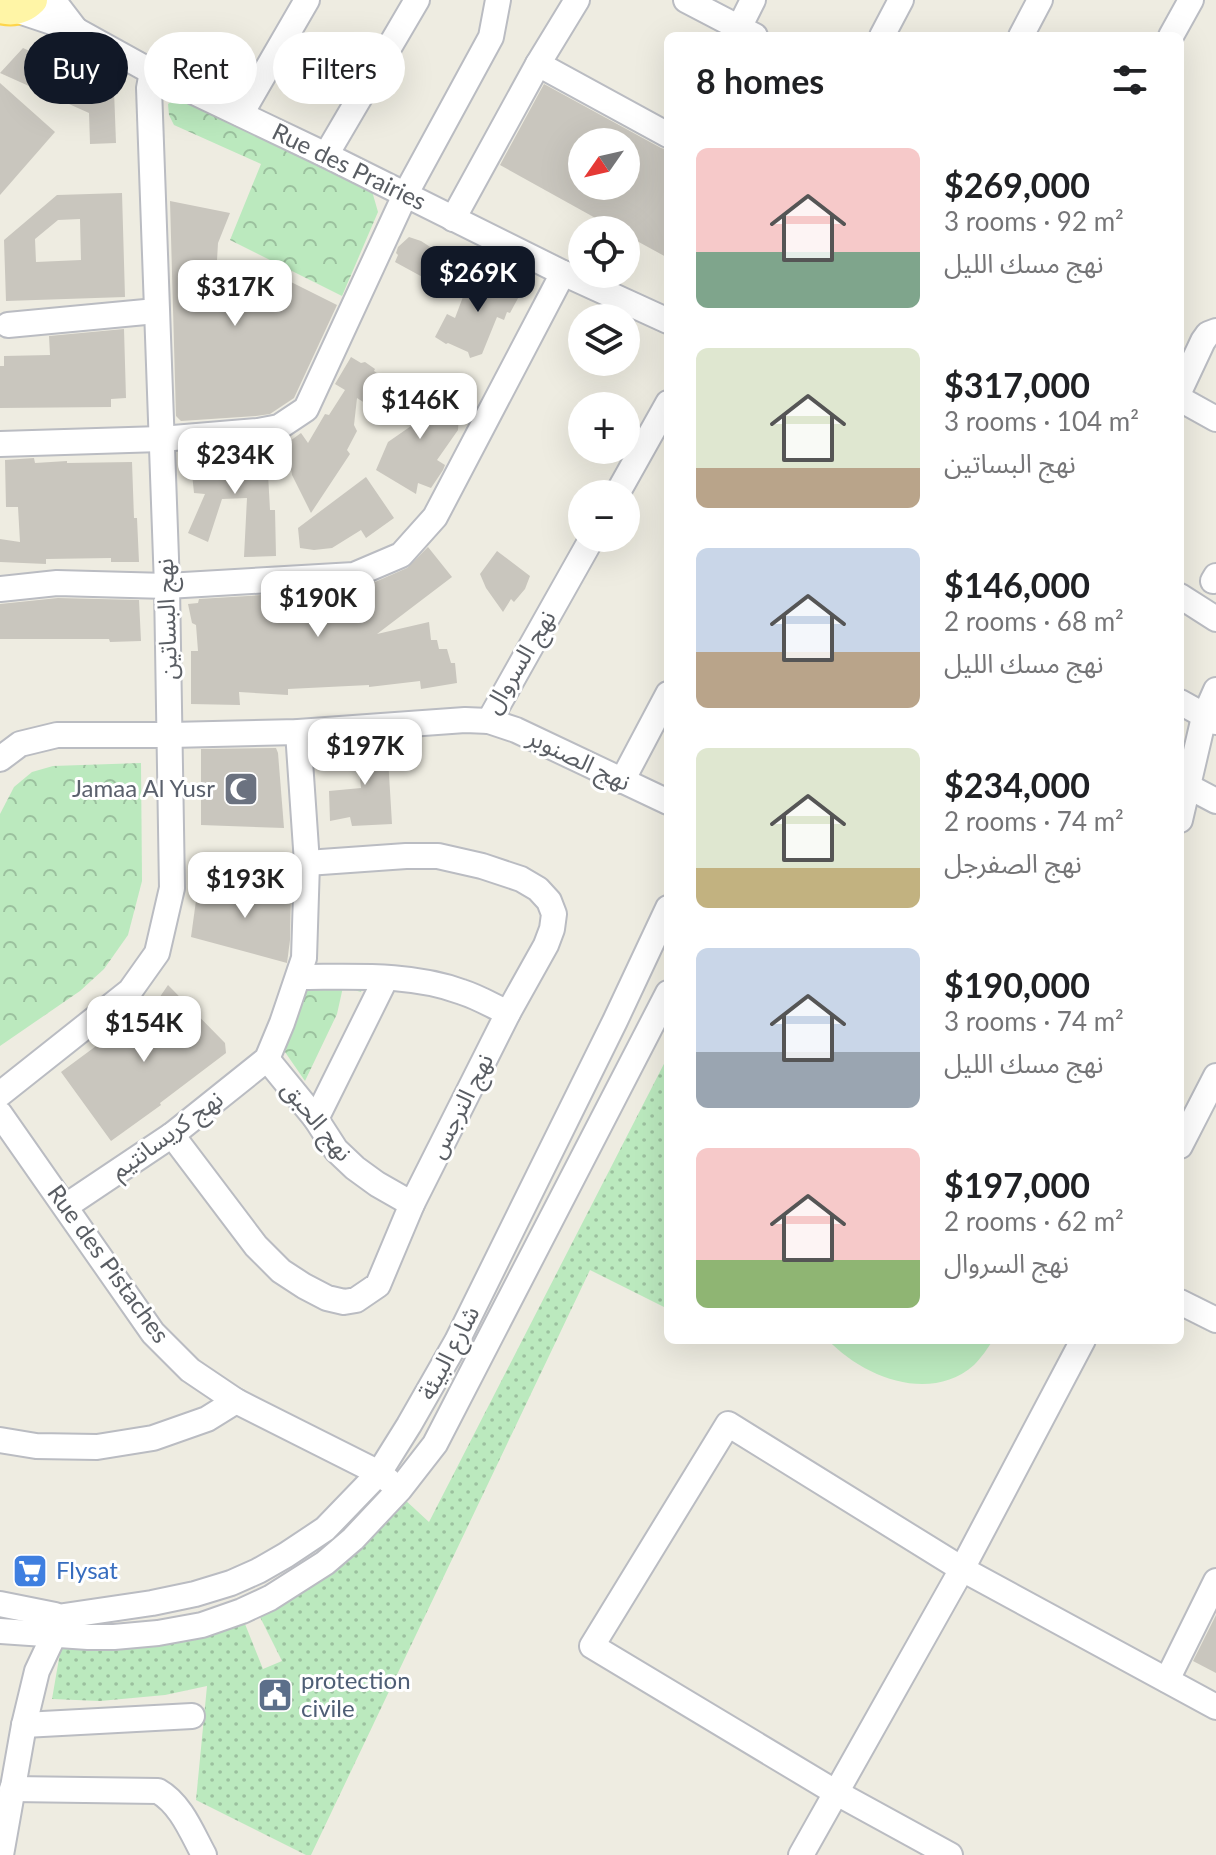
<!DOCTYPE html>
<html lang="en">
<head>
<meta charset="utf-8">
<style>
	:root { --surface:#fff; --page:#f2f2f2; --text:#202124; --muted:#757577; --accent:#111827 }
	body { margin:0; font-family:Lato,"Noto Sans Arabic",sans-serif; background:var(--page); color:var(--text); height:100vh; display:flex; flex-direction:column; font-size:30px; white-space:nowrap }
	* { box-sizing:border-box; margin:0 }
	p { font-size:26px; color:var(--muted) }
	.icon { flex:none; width:44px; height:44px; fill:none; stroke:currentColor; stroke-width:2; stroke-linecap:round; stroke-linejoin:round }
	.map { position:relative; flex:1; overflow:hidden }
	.details { position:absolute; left:664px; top:32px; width:520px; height:1312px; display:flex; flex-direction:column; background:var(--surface); border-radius:12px; box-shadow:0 8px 32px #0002 }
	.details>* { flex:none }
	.banner { position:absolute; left:24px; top:32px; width:520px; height:72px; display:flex; gap:16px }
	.needle { width:52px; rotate:236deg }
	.buttons { position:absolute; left:568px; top:128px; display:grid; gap:16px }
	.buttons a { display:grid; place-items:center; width:72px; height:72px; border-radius:50%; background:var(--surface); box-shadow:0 8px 32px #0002; font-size:40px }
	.price { position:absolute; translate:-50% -68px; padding:0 18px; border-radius:16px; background:#fff; color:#222; font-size:26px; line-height:52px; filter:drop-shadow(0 2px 4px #0008) }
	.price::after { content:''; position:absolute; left:50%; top:48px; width:24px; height:18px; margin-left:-12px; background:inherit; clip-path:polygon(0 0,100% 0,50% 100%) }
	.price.active { background:var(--accent); color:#fff }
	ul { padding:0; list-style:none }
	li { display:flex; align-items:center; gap:24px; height:200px; padding:0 32px }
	li span { display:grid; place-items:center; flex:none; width:224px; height:160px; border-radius:12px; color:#555 }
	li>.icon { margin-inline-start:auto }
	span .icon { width:96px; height:96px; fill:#fffc; stroke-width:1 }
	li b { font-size:34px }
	h2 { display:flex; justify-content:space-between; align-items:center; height:96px; padding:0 32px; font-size:34px }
	.chip { padding:0 28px; border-radius:36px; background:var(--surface); box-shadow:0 8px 32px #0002; font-size:28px; line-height:72px }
	.chip.active { background:var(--accent); color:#fff }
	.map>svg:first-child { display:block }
	.grass { fill:url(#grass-dots) }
	.park { fill:url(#park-crowns) }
	.garden { fill:#bbe9be }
	.building { fill:#c9c6be; fill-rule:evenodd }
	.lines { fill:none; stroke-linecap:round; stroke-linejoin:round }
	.minor-casing { stroke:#babcc2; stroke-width:28 }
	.major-casing { stroke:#fed54b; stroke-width:34 }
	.minor { stroke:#fff; stroke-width:24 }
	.major { stroke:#fff5a6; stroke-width:30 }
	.labels { text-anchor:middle; stroke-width:6; stroke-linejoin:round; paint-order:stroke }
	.street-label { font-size:24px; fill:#5a5e64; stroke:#fff }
	.worship-label { font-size:24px; fill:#5b616d; stroke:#fff; text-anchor:end }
	.shop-label { font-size:24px; fill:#366cbe; stroke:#fff; text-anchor:start }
	.service-label { font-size:24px; fill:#4e5e75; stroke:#fff; text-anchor:start }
</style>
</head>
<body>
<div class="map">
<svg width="1216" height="1855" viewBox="0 0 1216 1855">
	<defs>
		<pattern id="grass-dots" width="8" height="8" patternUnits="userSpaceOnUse" patternTransform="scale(2)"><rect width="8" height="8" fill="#bbe9be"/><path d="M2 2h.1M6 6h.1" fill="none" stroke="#9bc09e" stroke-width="1.8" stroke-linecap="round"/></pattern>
		<pattern id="park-crowns" width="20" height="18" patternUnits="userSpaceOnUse" patternTransform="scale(2)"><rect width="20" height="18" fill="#bbe9be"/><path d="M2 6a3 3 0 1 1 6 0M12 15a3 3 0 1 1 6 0" fill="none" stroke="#9bc09e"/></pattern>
	</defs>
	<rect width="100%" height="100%" fill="#eeece1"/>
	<polygon class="grass" points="668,1056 668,1309 590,1270 311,1855 306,1855 196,1800 207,1686 165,1695 100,1701 52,1699 61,1647 243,1619 263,1669 282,1661 258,1613 404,1499 429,1522"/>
	<g class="park">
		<polygon points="177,98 192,103 372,191 378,212 342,296 230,240 261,164 174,125 169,115 168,104"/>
		<polygon points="141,763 142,881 128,935 104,969 80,991 0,1046 0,814 14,787 32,772 53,766"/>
		<polygon points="315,985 363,986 361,992 343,987 337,1014 305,1081 285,1052 281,1040 302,991"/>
	</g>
	<path class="garden" d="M828,1340H993C988,1348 981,1358 974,1365C930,1404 863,1377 828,1340Z"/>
	<g class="building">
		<polygon points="23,48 114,90 116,143 90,144 89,113 0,73"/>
		<polygon points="0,83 55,132 0,195"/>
		<path d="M544,84L661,148L668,150V258L626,235V230H617L500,165ZM582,142H626V186H582Z"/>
		<path d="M122,193L125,297L6,301L4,240L57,195ZM80,219L81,260L36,262L35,239L58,220Z"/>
		<polygon points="170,201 230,213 218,243 216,278 275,274 337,305 294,398 270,414 256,416 181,421 176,416"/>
		<polygon points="409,237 421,241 452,261 439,286 395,262 398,255 396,253 398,247"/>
		<polygon points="478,272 506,287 509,280 523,289 510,313 507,312 504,320 497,317 482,354 470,358 468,352 448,343 446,344 435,337 447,314 455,318 472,273"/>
		<polygon points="124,329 126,398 111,399 111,407 0,408 0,366 4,366 4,356 50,355 49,336"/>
		<polygon points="351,357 361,363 365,362 375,369 374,371 395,385 387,398 375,392 368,405 357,398 354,425 357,431 347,450 350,454 311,513 292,475 291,469 289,469 279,449 301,433 308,443 325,414 329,415 345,390 335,384"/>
		<polygon points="413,382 432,393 433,399 442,404 458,406 459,415 458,430 437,460 445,465 443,470 431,488 418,483 416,494 376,470 388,442 414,424 399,416"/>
		<polygon points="251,447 252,454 267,456 270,510 275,510 276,556 244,557 247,498 222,499 208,542 188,533 205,494 194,493 190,454"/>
		<polygon points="34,458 35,463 67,461 67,463 132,462 134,518 137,518 139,562 111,562 111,558 46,559 46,564 0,562 0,539 20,542 18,507 6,507 5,460"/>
		<polygon points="366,477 394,518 366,538 361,530 332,548 314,550 300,548 298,528"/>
		<polygon points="428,547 452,577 377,634 429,622 431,640 437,640 439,649 447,649 451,663 455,663 457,683 421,689 420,681 369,687 369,685 288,689 288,695 239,692 240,705 191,704 191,651 198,651 196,625 192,623 188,604 198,603 199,599 359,589 407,568"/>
		<polygon points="497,551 530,576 525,589 514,602 511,599 503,612 486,588 480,574"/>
		<polygon points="58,598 139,600 141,641 110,642 109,639 0,639 0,604"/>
		<polygon points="387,741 392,824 352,826 350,817 330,821 329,791 361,788 358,758 339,759 338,744"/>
		<polygon points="276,748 278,753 284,828 201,825 201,749"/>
		<polygon points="198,886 291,890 290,940 287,963 191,937"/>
		<polygon points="168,985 225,1043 226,1053 160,1103 161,1105 111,1141 61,1072 111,1035 115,1041 151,1010"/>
		<polygon points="1216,1615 1216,1673 1193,1661"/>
	</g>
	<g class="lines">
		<g class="minor-casing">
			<g id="minor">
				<polyline points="53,0 76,30"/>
				<polyline points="686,0 755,36"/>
				<polyline points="16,10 76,30 152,72 326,155 563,273 668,321"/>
				<polyline points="739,28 753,0"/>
				<polyline points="882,36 901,0"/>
				<polyline points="1021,36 1040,0"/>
				<polyline points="1171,36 1191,0"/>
				<polyline points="538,64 668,135"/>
				<polyline points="241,114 307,0"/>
				<polyline points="326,155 417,0"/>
				<polyline points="453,219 538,64 577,0"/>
				<polyline points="8,325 156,311"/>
				<polyline points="1180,390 1203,341 1208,334 1216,331"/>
				<polyline points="1180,399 1216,419"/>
				<polyline points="0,444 161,439 258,431 279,427 306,409 405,195 491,37 498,0"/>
				<polyline points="617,494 668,403"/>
				<polyline points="1213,581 1216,576"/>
				<polyline points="0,589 57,583 167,586 354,575 401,555 435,517 563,273"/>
				<polyline points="1180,596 1216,619"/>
				<polyline points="1180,702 1216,722"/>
				<polyline points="489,721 516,730 668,802"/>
				<polyline points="0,759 20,744 57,735 170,735 298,732 465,720 489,721 592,538"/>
				<polyline points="622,781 668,694"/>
				<polyline points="1180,782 1216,801"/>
				<polyline points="1180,820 1204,717 1216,690"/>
				<path d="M299,977C353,977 411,973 462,992C478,997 493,1006 508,1013"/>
				<polyline points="267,1059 316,1119 336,1150 355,1168 377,1184 412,1204"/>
				<polyline points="0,1094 130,991 157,953 172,888 167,586 149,88 152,72"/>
				<polyline points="0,1114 153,1333 190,1370 236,1401 379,1473 389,1481"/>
				<polyline points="316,1119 386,978"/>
				<polyline points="172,1135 256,1246 281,1271 304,1286 327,1298 344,1302 356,1300 378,1285 412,1204 508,1013 546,945 552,929 554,914 549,901 538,889 521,879 482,866 438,856 406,856 307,863"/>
				<polyline points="1180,1146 1216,1076"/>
				<polyline points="66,1206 172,1135 267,1059 282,1023 304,958 307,863 298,732"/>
				<polyline points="1180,1302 1216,1320"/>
				<polyline points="0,1440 36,1446 97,1447 153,1438 207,1419 236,1401"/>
				<polyline points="0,1604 55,1615"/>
				<polyline points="64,1616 152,1603 195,1594 231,1583 258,1571 286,1555 325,1529 379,1473 409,1425 457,1341 615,1021 668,908"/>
				<polyline points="0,1631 88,1637 114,1637 158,1633 202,1625 242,1611 270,1598 325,1563 353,1539 400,1489 435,1444 668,993"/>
				<polyline points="1167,1680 1216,1581"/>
				<polyline points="24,1725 192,1716"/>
				<path d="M12,1789L158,1791C181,1804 192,1833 204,1855"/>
				<polyline points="1,1855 24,1725 37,1671 54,1635"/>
				<polyline points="801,1855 962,1569 1083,1340"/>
				<polyline points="950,1855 835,1792 592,1646 728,1424 962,1569 1216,1707"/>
			</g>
		</g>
		<g class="major-casing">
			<path id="major" d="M0,8C12,11 23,9 32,0"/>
		</g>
		<use href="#minor" class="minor"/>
		<use href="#major" class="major"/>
	</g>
	<defs>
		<g id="mosque-square" transform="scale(1.8)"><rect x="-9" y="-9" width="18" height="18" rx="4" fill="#6b7280" stroke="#fff"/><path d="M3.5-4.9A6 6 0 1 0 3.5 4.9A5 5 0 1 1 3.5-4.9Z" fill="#fff"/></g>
		<g id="supermarket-square" transform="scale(1.8)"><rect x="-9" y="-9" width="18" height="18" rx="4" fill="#3f7fe0" stroke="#fff"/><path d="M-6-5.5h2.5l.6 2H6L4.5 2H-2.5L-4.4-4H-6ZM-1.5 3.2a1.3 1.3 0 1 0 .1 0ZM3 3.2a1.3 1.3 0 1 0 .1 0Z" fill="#fff"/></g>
		<g id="civic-square" transform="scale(1.8)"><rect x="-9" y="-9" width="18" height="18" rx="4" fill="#5c6f8a" stroke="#fff"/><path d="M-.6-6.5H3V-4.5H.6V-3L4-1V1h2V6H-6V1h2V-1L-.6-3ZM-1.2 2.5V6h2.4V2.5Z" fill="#fff"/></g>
	</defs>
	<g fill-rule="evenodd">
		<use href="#mosque-square" x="241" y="789"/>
		<use href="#supermarket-square" x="30" y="1571"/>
		<use href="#civic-square" x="275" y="1695"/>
	</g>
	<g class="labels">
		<g class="street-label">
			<text transform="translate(349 167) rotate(26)" y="8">Rue des Prairies</text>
			<text transform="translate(167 619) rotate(-92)" y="8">نهج البساتين</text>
			<text transform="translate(520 662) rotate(-59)" y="8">نهج السروال</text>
			<text transform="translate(579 760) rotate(26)" y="8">نهج الصنوبر</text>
			<text transform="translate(461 1106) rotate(-63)" y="8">نهج النرجس</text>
			<text transform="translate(317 1121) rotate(51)" y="8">نهج الحبق</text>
			<text transform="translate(167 1135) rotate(-36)" y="8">نهج كريسانتيم</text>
			<text transform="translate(108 1264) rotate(54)" y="8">Rue des Pistaches</text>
			<text transform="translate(449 1353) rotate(-62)" y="8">شارع البيئة</text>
		</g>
		<g class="worship-label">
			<text x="215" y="797">Jamaa Al Yusr</text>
		</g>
		<g class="shop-label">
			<text x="56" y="1579">Flysat</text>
		</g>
		<g class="service-label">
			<text x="301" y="1689">protection<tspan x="301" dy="28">civile</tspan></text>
		</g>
	</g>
</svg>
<div class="buttons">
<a><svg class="needle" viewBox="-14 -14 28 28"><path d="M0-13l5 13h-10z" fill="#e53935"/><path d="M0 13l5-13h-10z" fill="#757577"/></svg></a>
<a><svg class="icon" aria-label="locate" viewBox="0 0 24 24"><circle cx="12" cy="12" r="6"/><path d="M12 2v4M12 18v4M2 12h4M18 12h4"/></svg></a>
<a><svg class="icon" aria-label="layers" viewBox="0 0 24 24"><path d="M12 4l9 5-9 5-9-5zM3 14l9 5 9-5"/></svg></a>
<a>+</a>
<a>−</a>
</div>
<b class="price active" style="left:478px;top:314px">$269K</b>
<b class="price" style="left:235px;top:328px">$317K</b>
<b class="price" style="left:420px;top:441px">$146K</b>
<b class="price" style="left:235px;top:496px">$234K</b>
<b class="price" style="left:318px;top:639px">$190K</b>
<b class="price" style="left:365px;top:787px">$197K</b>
<b class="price" style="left:245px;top:920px">$193K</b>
<b class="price" style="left:144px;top:1064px">$154K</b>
<div class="banner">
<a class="chip active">Buy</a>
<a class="chip">Rent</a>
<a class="chip">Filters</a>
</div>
<section class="details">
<h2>8 homes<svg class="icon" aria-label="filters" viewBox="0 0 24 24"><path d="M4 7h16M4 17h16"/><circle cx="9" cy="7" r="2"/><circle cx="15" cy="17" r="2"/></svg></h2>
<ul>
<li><span style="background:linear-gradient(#f6c9c9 65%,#7fa58c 0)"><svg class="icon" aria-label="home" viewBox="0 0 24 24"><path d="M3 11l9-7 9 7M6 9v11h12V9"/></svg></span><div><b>$269,000</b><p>3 rooms · 92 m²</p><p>نهج مسك الليل</p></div></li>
<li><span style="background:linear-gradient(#dfe7d0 75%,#b9a48a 0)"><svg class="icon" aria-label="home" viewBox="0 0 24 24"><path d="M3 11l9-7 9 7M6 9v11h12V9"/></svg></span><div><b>$317,000</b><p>3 rooms · 104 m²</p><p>نهج البساتين</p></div></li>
<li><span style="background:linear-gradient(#c9d6e8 65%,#b9a48a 0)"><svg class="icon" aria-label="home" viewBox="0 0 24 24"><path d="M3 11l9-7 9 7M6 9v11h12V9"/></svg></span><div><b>$146,000</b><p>2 rooms · 68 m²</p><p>نهج مسك الليل</p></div></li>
<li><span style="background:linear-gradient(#dfe7d0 75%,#c2b280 0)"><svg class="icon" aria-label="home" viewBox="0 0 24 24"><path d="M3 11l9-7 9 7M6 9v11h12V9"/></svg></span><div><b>$234,000</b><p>2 rooms · 74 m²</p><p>نهج الصفرجل</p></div></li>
<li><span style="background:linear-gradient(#c9d6e8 65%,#9aa5b1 0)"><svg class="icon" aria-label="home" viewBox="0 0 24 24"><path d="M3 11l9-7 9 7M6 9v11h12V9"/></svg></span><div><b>$190,000</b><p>3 rooms · 74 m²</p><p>نهج مسك الليل</p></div></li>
<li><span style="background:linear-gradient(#f6c9c9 70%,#8fb573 0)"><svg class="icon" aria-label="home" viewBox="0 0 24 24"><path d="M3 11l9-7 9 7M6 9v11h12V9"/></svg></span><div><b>$197,000</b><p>2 rooms · 62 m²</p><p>نهج السروال</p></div></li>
</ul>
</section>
</div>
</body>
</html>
